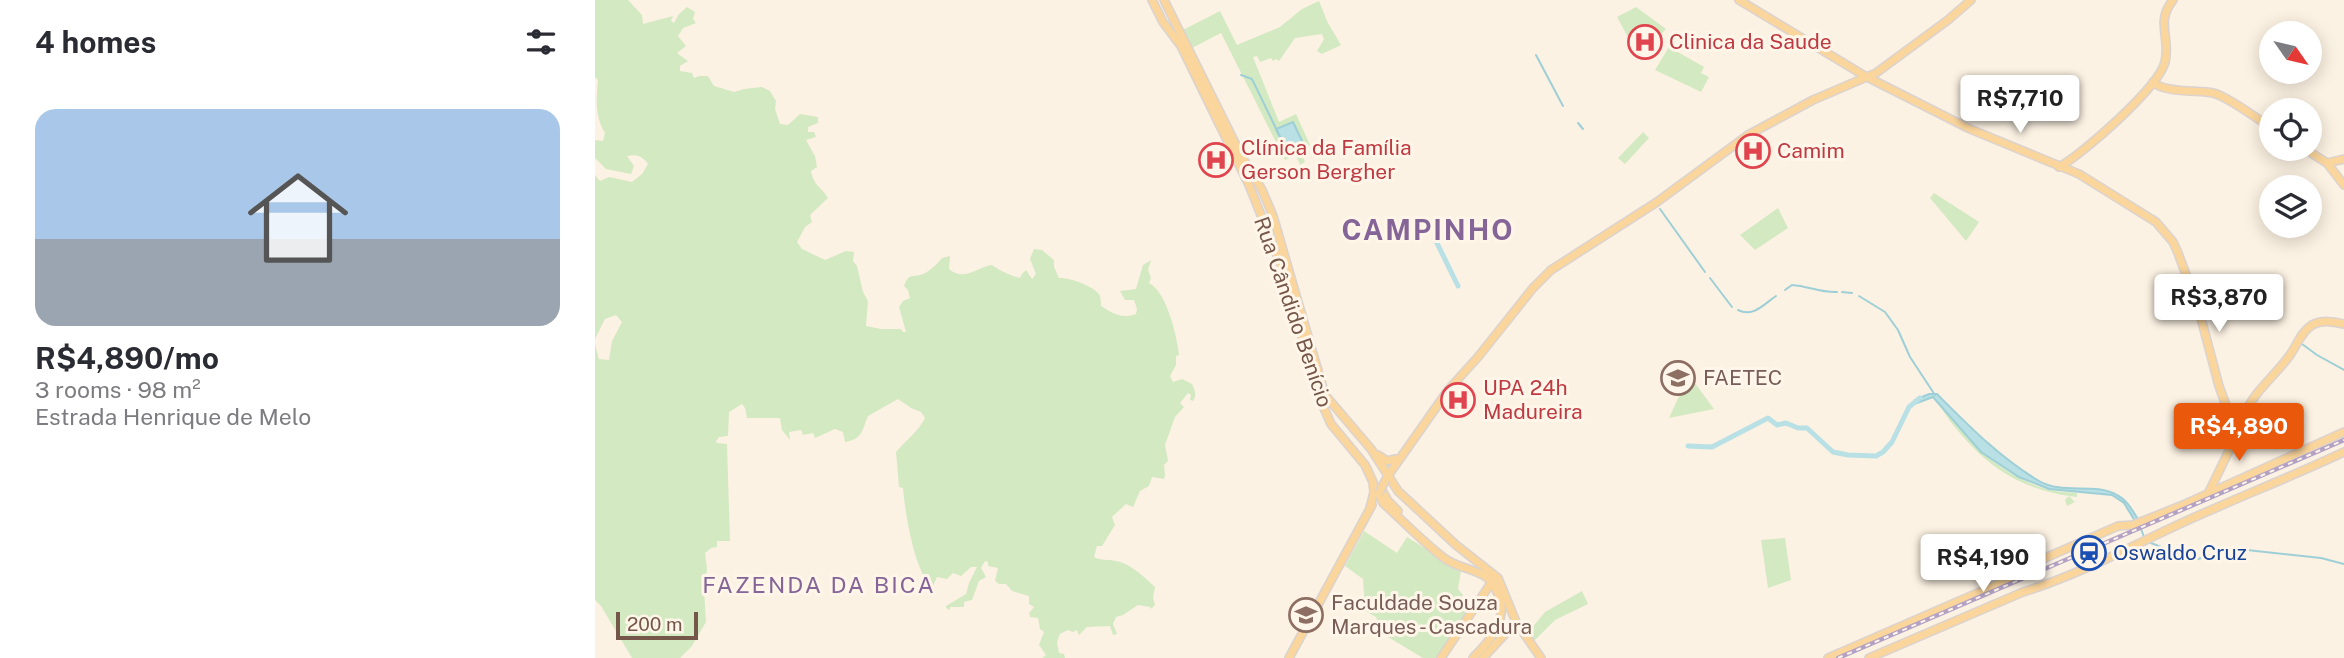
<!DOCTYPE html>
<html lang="en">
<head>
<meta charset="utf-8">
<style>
	:root { --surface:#fff; --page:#f2f2f3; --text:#2b2b33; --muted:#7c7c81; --line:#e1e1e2; --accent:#ea580c }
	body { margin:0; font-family:"Public Sans",sans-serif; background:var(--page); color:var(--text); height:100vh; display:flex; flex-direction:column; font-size:26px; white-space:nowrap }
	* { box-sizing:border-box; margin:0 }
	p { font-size:23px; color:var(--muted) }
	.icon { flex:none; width:38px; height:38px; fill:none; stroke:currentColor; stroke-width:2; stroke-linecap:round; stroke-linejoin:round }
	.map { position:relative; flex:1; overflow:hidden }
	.panel { display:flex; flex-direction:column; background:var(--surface); width:595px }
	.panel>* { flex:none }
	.needle { width:46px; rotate:124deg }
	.controls { position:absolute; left:1664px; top:21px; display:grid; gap:14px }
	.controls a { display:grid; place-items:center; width:63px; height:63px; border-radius:50%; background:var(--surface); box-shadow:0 4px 18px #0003; font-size:35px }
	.scale { position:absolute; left:21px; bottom:18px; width:82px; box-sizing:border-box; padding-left:7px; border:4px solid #745749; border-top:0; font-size:19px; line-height:24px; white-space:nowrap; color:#745749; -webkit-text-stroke:5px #fff6e9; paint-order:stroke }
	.price { position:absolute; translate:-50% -60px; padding:0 16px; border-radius:7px; background:#fff; color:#222; font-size:23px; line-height:46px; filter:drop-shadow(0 2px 4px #0008) }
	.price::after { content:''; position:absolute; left:50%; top:42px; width:21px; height:16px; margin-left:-10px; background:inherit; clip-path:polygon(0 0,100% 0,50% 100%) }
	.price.current { background:var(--accent); color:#fff }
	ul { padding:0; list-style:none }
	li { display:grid; align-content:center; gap:14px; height:371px; padding:0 35px }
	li+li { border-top:2px solid var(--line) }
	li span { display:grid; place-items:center; height:217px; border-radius:21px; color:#555 }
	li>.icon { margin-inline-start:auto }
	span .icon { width:126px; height:126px; fill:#fffc; stroke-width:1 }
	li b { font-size:30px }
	h2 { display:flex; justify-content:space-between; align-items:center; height:84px; padding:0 35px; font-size:30px }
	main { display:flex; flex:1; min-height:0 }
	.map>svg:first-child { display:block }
	.green { fill:#d3e9c2; fill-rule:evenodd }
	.water { fill:#b8e0e5; stroke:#9ecfd7; stroke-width:2 }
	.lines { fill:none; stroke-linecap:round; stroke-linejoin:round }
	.stream { stroke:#9ecfd7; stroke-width:2 }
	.canal { stroke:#b8e0e5; stroke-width:3.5 }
	.river { stroke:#b8e0e5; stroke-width:5 }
	.major-casing { stroke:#dbd3d0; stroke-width:10 }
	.major { stroke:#fad59c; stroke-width:7 }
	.rail-casing { stroke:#b4a2c5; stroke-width:4.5 }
	.rail { stroke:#fff6e9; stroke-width:2; stroke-dasharray:5; stroke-linecap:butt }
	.major-bridge-casing { stroke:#dbd3d0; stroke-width:10; stroke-linecap:butt }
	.major-bridge { stroke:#fad59c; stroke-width:7 }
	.labels { text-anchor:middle; stroke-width:6; stroke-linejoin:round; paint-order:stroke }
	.health-label { font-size:21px; fill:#be3a42; stroke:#fff6e9; text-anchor:start }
	.street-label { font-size:21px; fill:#745749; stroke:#fff6e9 }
	.education-label { font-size:21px; fill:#785e54; stroke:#fff6e9; text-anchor:start }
	.transit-label { font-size:21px; fill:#164399; stroke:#fff6e9; text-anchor:start }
	.neighbourhood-label { font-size:23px; letter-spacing:2px; fill:#856597; stroke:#fff6e9 }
	.district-label { font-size:28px; font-weight:bold; letter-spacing:2px; fill:#856597; stroke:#fff6e9 }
</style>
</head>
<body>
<main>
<section class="panel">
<h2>4 homes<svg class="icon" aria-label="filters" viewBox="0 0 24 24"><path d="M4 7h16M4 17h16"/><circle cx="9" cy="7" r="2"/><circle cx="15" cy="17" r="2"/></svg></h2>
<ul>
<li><span style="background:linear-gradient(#a9c7e8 60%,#9aa5b1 0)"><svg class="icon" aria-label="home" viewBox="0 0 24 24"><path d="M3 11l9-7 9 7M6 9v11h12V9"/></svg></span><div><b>R$4,890/mo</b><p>3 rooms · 98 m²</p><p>Estrada Henrique de Melo</p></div></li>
</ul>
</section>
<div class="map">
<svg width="1749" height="658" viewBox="0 0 1749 658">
	<rect width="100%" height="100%" fill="#fcf2e3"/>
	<g class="green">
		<path d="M0,0H33L47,15L48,24L78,16L76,21L79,23L84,14L92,7L100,12L98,19L101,23L88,28L83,36L91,46L82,53L93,61L85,66V71L97,73L99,78L104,76H113L119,86L139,92L149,89L167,87L175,91L181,101L180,109L185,124L193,125L205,114L223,117V123L213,127V132H219L221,137L211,140L220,156L222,167L216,171C219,187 227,187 233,198L215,215L217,222L210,227L202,242L207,249L230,260L251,251L259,252L258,261L262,266L268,292L273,301L271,326L286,329H306L308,332H311L304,307L308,301L315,298L313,290L309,286C314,272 318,278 328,274C335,271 343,263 347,258L355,256L354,269C369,282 382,267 397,265C403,270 417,276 425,278L427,274L431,270L437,279L441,274L435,259L439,249L447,250L459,260V267L464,278C474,277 498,286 504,294C506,297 506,303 506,306C519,314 526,319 541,314L542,309L539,300H530L525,291L541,289L548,265L556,260L553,270L556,278L554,283C572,292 582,337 584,355L581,356V365L575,376L578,382L587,379L597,384C600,390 602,395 598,401L595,400L596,395L593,393L585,403L589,407L580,417L570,445L573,461L569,465L570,475L569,479L557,477L554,486L545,491L538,507L531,504L517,517L520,525L507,546H502L499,557C507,561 513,559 521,561C537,564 549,577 560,587L558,598L560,605L556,609L555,607L543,605L528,615L521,617L518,624L522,634L518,635L515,626L492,627L484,635L482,630L478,632L473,630L465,634L462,642L464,653L469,654L470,658H447L451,655L444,645L449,632L445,629L443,618L435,617L434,613L439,607L434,604V596L417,591L411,584H404L400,581L403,568L393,566V562L390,561L386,568L391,577L384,581L377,600L369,602V607H355V610L351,608V606L371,594L374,583L382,567H376L366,576L358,573L352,579L342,577L337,588C319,570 310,513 308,488L304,487L301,452C311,440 323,432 330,418L326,412L316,408L303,399L273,416C267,430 268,439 250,442L248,432L240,429L220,438L218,433L208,435L206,430L194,432L195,440L187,430L185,418H152L150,408L147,404L134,412L133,436L124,437L121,441L122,443L132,444L135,541H122V547L116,548L110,553L112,569L109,590L111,622L97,646L85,658H37L6,606L0,600V344L4,359L14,360L17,341L27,322L21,315L10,319L0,339V175L5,181L14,177L37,182L47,174L53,164C47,156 42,154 32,156L39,166L36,174L11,169L0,158V140L8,141L10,133C0,116 1,101 3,80L0,77Z"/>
		<path d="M724,1L733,23L746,45L727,54L722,51L729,39L727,34L700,38L684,61L681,59L678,61L676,58L665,62L662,56L658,57L684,122L701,114L715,145L705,151L710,162L705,165L701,155L690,160L626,33L597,48L588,30L625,11L642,45L685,27L707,9ZM698,122L709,145L694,152L691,150L681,129Z"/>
		<polygon points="1041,7 1071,29 1044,57 1022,17"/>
		<polygon points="1074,47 1109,67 1106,73 1114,77 1106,92 1060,70"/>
		<polygon points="1048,132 1054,138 1030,164 1023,158"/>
		<polygon points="1339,193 1384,222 1371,241 1335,198"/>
		<polygon points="1183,208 1193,228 1160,250 1145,235"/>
		<polygon points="1094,375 1119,409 1074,418"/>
		<path d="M1340,396C1353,409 1362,424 1374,439C1391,460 1429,484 1455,490C1464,492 1474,492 1482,493V497L1474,496L1480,502L1472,506L1470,500L1474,496C1423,488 1391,466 1359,426C1352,418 1347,408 1340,399L1336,398L1322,404L1321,402L1326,398Z"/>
		<polygon points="769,531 802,553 812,537 866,571 863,589 868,595 864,602 876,611 844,658 828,658 788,634 781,617 770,611 768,579 750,566"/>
		<polygon points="1190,538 1196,580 1173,588 1166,540"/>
		<polygon points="987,591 993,604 960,620 938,642 932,634 950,612"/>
	</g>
	<g class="water">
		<polygon points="698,122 709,145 694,151 691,150 681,129"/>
		<path d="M1334,394H1342C1374,426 1405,458 1444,481C1468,495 1499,482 1522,495C1532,500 1537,510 1543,519L1540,521L1529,503L1517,495L1454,489L1424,477L1386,452L1338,397L1322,403L1320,400Z"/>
	</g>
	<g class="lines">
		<g class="stream">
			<polyline points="941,55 968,106"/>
			<polyline points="646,75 657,79 689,145"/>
			<polyline points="983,123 988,129"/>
			<polyline points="1065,209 1110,272"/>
			<polyline points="1115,278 1137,307"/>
			<path d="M1190,290L1197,285C1213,286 1226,293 1242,292"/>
			<polyline points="1247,292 1257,293"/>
			<polyline points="1264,296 1290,312 1303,330 1315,357 1340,395"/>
			<path d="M1143,310C1158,318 1169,304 1181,296"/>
			<polyline points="1707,344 1722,355 1749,370"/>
			<polyline points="1545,526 1549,537"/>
			<polyline points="1556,543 1599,560 1635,550 1652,550 1726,558 1749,564"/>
		</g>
		<polyline class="canal" points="689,145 694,152 699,150"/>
		<g class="river">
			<polyline points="841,238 840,239 863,286"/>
			<polyline points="1093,446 1117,447 1173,418 1182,425 1191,423 1203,428 1212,428 1238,452 1253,455 1281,456 1288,452 1297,442 1314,407 1325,398"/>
		</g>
		<g class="major-casing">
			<g id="major">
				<polyline points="557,0 568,22 586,46 654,185 689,273 724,397 736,424 770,465 778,482 779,492 775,508"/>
				<polyline points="569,0 646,155 667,190 678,216 730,395 776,449 803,491 861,545 903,578 921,622 946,658"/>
				<polyline points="1144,0 1270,76 1375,129 1484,174 1561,222 1578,242 1583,253 1603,307 1624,386 1639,427 1644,431"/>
				<path d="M1558,82C1569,93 1603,90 1618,93C1632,96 1663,119 1676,128"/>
				<polyline points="1710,149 1732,163 1749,185"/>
				<polyline points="1732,163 1749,159"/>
				<path d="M1464,167C1488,154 1564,87 1570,62C1576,38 1560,22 1578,0"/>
				<polyline points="783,455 792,461 801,459"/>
				<polyline points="792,477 854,389 883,357 938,288 956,270 1062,202 1153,135 1218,100 1281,73 1353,20 1376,0"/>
				<polyline points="785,487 793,501 803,511"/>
				<path d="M784,494L788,503C808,521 827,541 849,558C861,567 875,568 888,575C895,579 899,585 902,592C915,618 896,640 878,658"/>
				<path d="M1613,494L1646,426C1652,396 1678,379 1695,355C1702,345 1706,332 1717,325C1728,319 1738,322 1749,324"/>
				<polyline points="694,658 777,505"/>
				<polyline points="846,658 898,580"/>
				<polyline points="888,658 921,622"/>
				<polyline points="1233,658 1417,578 1432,566 1523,526 1538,525 1588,505 1749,432"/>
				<path d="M1274,658L1428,592C1480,576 1527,551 1576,528C1633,501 1692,479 1749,452"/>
			</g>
		</g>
		<use href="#major" class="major"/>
		<g class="rail-casing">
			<polyline id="rail" points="1243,658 1749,440"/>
		</g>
		<use href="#rail" class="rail"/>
		<g class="major-bridge-casing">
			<polyline id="major-bridge" points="784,493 791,479"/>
		</g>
		<use href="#major-bridge" class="major-bridge"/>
	</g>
	<defs>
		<g id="hospital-ring" transform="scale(1.75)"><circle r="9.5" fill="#fff6e9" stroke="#e0444e" stroke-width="1.5"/><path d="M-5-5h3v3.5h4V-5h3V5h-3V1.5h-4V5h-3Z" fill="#e0444e"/></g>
		<g id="university-ring" transform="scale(1.75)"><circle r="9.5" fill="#fff6e9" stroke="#8d6e63" stroke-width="1.5"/><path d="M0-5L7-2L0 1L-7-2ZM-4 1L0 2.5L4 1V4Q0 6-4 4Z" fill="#8d6e63"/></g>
		<g id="station-ring" transform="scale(1.75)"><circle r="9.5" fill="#fff6e9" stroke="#1a4fb4" stroke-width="1.5"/><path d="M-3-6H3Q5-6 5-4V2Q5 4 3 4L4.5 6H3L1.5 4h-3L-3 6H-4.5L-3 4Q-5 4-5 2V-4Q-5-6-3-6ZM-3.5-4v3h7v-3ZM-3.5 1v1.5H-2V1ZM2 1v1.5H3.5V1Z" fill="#1a4fb4"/></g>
	</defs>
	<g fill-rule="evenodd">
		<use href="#hospital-ring" x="1050" y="42"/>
		<use href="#hospital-ring" x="1158" y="151"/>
		<use href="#hospital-ring" x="621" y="160"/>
		<use href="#university-ring" x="1083" y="378"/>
		<use href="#hospital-ring" x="863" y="400"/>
		<use href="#station-ring" x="1494" y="553"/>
		<use href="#university-ring" x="711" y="615"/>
	</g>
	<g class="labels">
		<g class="health-label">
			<text x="1074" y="49">Clinica da Saude</text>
			<text x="646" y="155">Clínica da Família<tspan x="646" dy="24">Gerson Bergher</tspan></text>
			<text x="1182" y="158">Camim</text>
			<text x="888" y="395">UPA 24h<tspan x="888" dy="24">Madureira</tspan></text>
		</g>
		<g class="street-label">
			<text transform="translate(698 312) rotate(71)" y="7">Rua Cândido Benício</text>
		</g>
		<g class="education-label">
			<text x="1108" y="385">FAETEC</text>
			<text x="736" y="610">Faculdade Souza<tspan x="736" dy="24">Marques - Cascadura</tspan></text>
		</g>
		<g class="transit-label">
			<text x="1518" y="560">Oswaldo Cruz</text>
		</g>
		<g class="neighbourhood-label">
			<text x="224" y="593">FAZENDA DA BICA</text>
		</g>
		<g class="district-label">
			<text x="833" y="240">CAMPINHO</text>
		</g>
	</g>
</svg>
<div class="controls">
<a><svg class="needle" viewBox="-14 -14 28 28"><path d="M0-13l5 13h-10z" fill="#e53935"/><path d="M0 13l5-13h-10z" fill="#7c7c81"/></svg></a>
<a><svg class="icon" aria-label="locate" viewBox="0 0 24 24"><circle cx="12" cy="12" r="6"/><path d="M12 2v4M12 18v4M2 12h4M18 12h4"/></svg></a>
<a><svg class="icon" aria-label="layers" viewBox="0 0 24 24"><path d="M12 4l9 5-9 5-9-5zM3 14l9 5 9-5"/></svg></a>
</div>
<div class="scale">200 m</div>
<b class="price" style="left:1425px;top:135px">R$7,710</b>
<b class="price" style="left:1624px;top:334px">R$3,870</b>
<b class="price current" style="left:1644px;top:463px">R$4,890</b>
<b class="price" style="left:1388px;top:594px">R$4,190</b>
</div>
</main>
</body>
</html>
